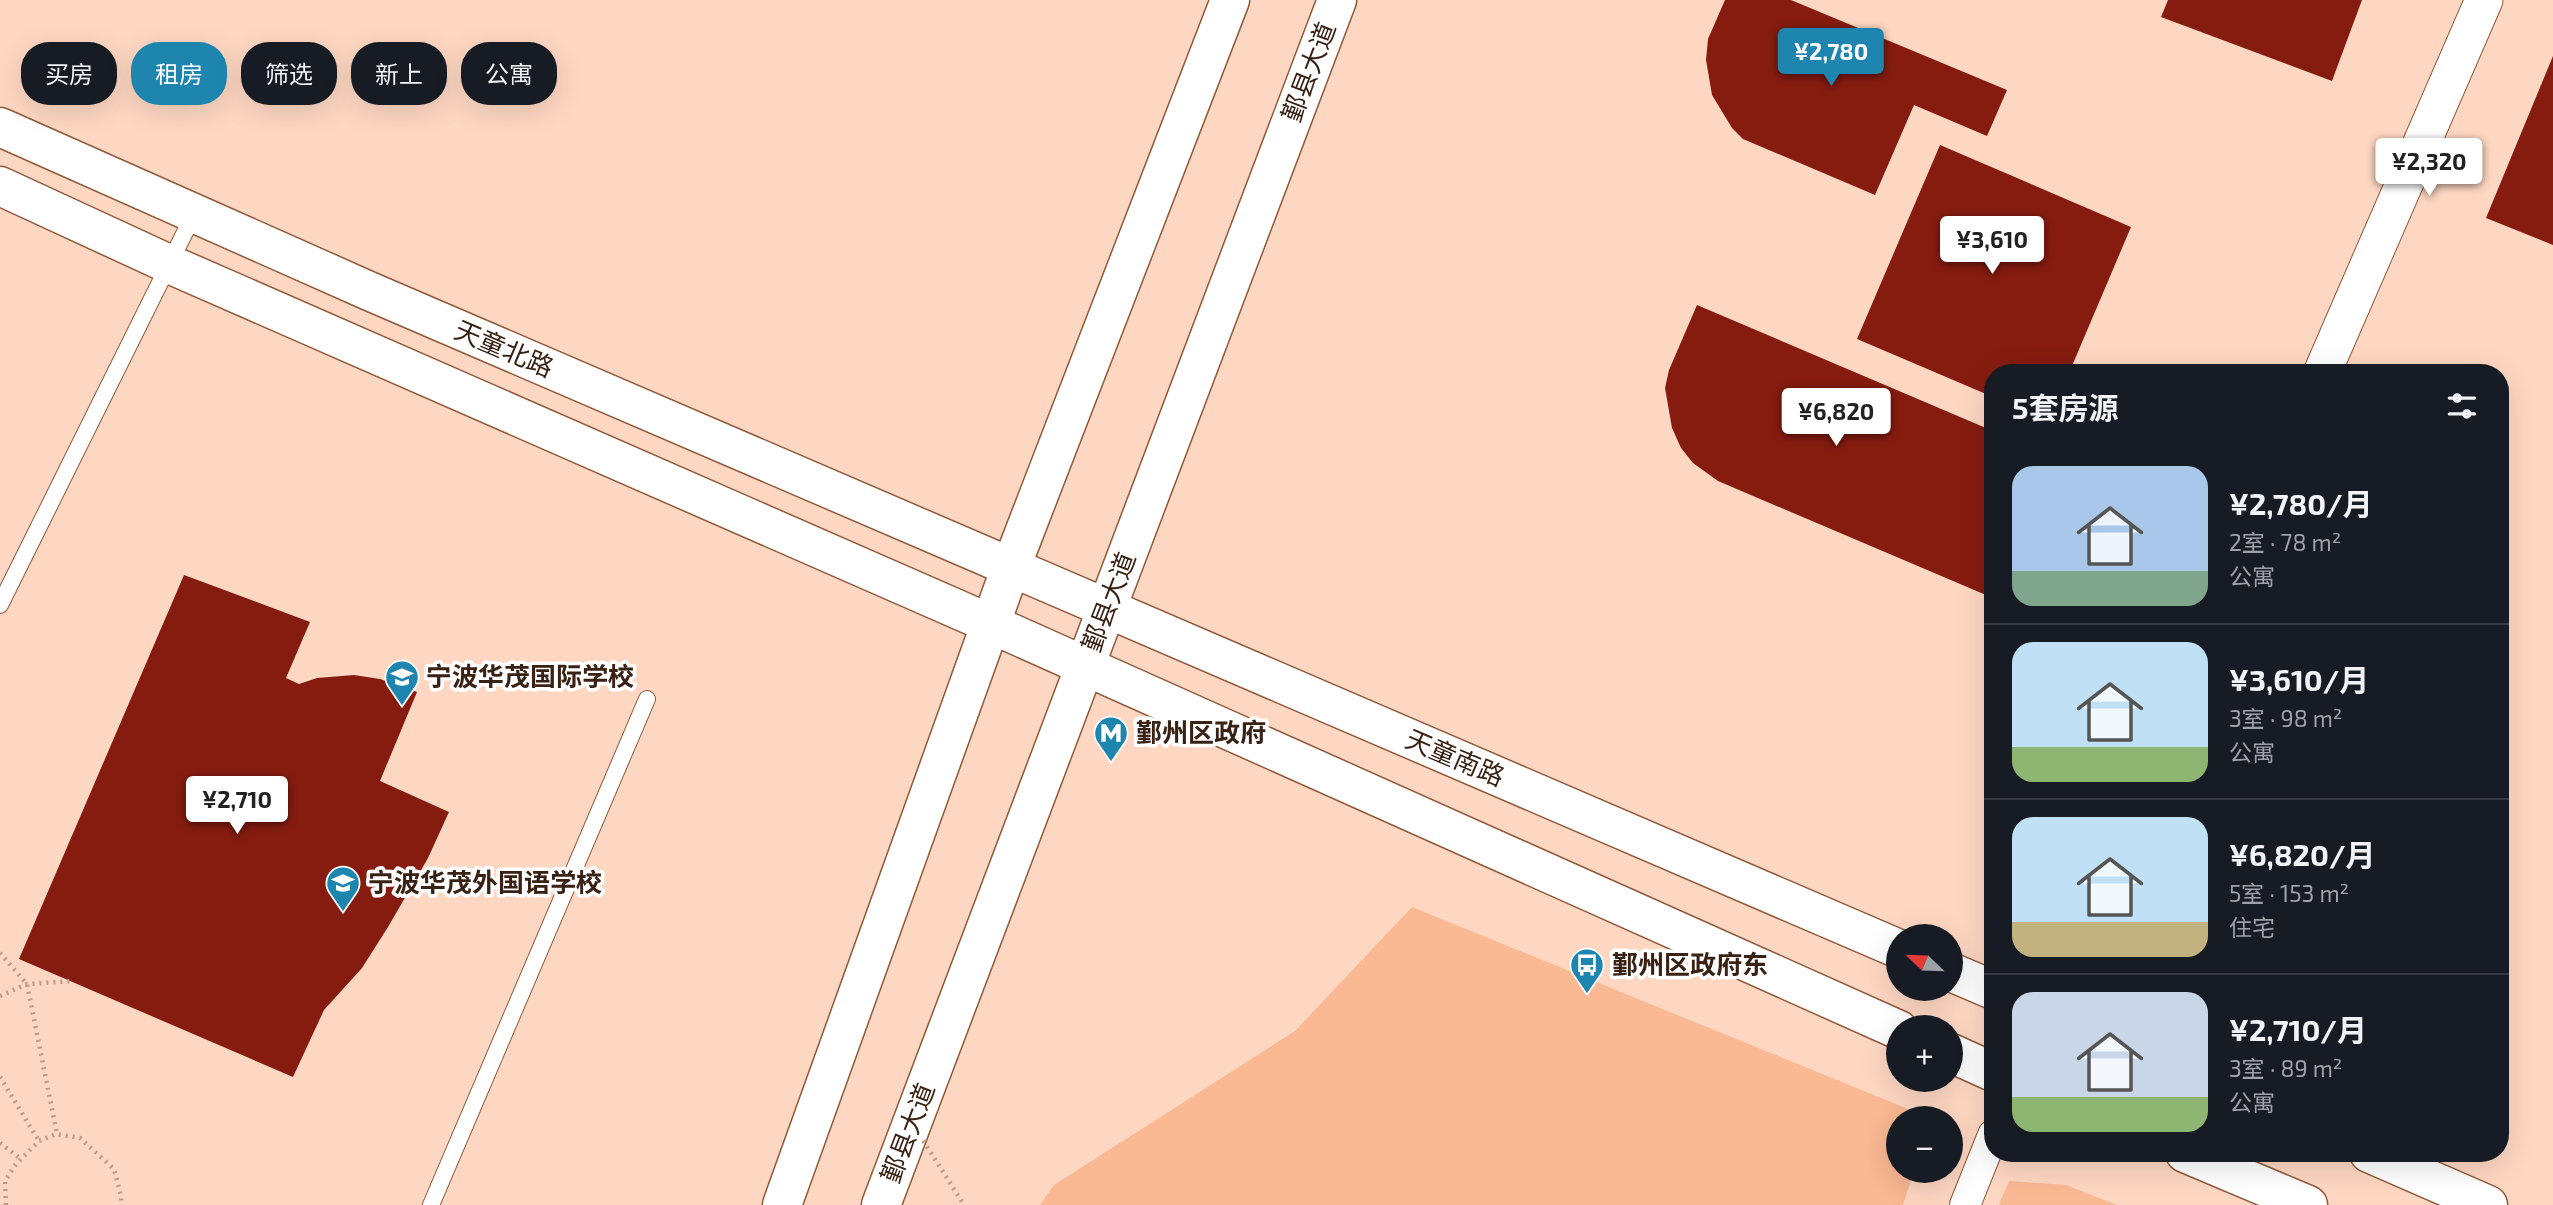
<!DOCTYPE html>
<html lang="zh">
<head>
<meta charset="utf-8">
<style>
	:root { --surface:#171b24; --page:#242831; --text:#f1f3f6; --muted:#9ea1a6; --line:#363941; --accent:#1d85ae }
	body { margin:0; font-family:"Exo 2","Noto Sans SC",sans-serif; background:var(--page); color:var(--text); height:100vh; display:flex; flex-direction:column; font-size:26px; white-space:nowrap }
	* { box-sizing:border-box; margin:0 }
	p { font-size:23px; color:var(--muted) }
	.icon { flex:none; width:38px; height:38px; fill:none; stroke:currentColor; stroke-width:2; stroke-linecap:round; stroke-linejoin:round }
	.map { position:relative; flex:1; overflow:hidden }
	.panel { position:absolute; left:1984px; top:364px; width:525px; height:798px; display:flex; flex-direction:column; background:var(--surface); border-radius:28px; box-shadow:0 7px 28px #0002 }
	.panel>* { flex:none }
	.top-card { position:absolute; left:21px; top:42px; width:665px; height:63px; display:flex; gap:14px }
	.needle { width:46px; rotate:293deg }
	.controls { position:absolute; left:1886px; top:924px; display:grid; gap:14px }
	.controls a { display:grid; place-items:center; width:77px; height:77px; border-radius:50%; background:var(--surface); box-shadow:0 7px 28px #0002; font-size:35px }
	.price { position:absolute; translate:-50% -60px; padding:0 16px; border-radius:7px; background:#fff; color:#222; font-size:23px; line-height:46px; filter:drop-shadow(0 2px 4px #0008) }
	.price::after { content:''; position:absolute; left:50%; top:42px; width:21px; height:16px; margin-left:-10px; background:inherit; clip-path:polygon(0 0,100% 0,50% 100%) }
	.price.selected { background:var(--accent); color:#fff }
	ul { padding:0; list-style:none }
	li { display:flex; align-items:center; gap:21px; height:175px; padding:0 28px }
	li+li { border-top:2px solid var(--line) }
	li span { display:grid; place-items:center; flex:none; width:196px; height:140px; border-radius:21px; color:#555 }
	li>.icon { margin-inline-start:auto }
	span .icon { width:84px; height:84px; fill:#fffc; stroke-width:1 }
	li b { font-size:30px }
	h2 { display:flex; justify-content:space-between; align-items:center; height:84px; padding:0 28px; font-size:30px }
	.tag { padding:0 24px; border-radius:28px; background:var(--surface); box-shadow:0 7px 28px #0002; font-size:24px; line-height:63px }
	.tag.selected { background:var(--accent); color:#fff }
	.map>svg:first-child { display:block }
	.green { fill:#fab893 }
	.building { fill:#861c10 }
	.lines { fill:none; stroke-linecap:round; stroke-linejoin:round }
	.service-casing { stroke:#905939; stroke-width:18 }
	.minor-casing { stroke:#905939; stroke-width:32 }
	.tertiary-casing { stroke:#905939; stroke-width:39 }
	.primary-casing { stroke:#905939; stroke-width:41 }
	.path { stroke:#bd9b88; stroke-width:4.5; stroke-dasharray:2 5; stroke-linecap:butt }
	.service { stroke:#fff; stroke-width:16 }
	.minor { stroke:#fff; stroke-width:30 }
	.tertiary { stroke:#fff; stroke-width:37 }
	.primary { stroke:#fff; stroke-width:38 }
	.path-bridge { stroke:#bd9b88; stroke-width:4.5; stroke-dasharray:2 5; stroke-linecap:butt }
	.labels { text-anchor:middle; stroke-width:7; stroke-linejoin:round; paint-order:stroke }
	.street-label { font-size:26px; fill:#392214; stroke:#fff }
	.poi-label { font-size:26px; font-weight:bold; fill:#392214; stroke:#fff; text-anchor:start }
</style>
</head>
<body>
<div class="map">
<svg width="2553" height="1205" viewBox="0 0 2553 1205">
	<rect width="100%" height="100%" fill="#fed7c2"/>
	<g class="green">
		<polygon points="1412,907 1913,1111 1914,1118 1899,1118 1899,1171 1914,1171 1903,1205 1040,1205 1054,1185 1295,1031"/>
		<polygon points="2009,1181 2066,1185 2117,1205 1999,1205"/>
	</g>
	<g class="building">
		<polygon points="1725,0 1791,0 2007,90 1987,136 1914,105 1875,195 1743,139 1732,128 1712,95 1706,60 1708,39"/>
		<polygon points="2168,0 2362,0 2332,81 2161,17"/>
		<polygon points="2553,56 2553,245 2486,218"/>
		<polygon points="1940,145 2131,227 2069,373 1993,373 1993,397 1857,339"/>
		<polygon points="1697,305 1993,431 1993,598 1718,481 1693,463 1681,448 1672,428 1665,388 1669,370"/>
		<polygon points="184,575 310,622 286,678 299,684 317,678 354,675 380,679 417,692 380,781 449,812 428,858 388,927 362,968 324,1010 293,1077 19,959"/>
	</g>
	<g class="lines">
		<g class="service-casing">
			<g id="service">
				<polyline points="0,605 194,214"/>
				<polyline points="431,1205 647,699"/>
			</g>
		</g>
		<g class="minor-casing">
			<polyline id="minor" points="1965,1205 1993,1135"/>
		</g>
		<g class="tertiary-casing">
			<polyline id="tertiary" points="2322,373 2484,0"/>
		</g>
		<g class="primary-casing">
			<g id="primary">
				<polyline points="0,127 369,291 1899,949"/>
				<polyline points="0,186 169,264 991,624 1899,1030"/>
				<polyline points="1951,972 1993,990"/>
				<polyline points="1951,1053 1993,1072"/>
				<polyline points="2185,1153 2308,1205"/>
				<polyline points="2369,1153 2488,1205"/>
				<polyline points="782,1205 1011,567 1230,0"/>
				<polyline points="881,1205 1337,0"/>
			</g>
		</g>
		<g class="path">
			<polyline points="0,953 27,984 57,1134"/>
			<polyline points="0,996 27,984 72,981"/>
			<polyline points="0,1077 39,1141"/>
			<polyline points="0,1143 21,1159"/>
			<polyline points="6,1205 5,1181 16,1164 39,1141 56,1134 80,1138 114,1169 121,1196 121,1205"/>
		</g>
		<use href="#service" class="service"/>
		<use href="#minor" class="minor"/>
		<use href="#tertiary" class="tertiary"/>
		<use href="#primary" class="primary"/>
		<polyline class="path-bridge" points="912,1123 964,1205"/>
	</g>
	<defs>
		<g id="school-pin" transform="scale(1.75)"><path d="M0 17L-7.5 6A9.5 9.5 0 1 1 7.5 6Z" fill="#1d85ae" stroke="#fff"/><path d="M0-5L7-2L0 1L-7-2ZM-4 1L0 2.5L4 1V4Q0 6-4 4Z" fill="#fff"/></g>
		<g id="metro-pin" transform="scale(1.75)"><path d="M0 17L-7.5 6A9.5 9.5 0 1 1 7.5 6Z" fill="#1d85ae" stroke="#fff"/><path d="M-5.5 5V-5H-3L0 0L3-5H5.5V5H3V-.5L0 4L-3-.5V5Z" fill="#fff"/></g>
		<g id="bus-pin" transform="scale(1.75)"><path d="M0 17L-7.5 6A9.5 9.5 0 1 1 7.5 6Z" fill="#1d85ae" stroke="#fff"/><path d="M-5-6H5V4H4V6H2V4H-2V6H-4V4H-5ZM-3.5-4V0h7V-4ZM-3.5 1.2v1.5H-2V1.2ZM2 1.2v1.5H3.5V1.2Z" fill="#fff"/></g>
	</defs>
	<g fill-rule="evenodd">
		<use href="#school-pin" x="402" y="677"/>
		<use href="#metro-pin" x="1111" y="733"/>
		<use href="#school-pin" x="343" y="883"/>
		<use href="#bus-pin" x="1587" y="965"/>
	</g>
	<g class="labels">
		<g class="street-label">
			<text transform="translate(1309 72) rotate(-69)" y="9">鄞县大道</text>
			<text transform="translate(504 349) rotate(23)" y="9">天童北路</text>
			<text transform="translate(1109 602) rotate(-69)" y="9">鄞县大道</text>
			<text transform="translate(1455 758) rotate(23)" y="9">天童南路</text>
			<text transform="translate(908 1133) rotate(-69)" y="9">鄞县大道</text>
		</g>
		<g class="poi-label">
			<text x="426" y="686">宁波华茂国际学校</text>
			<text x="1136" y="742">鄞州区政府</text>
			<text x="368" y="892">宁波华茂外国语学校</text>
			<text x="1612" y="974">鄞州区政府东</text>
		</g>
	</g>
</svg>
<div class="controls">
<a><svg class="needle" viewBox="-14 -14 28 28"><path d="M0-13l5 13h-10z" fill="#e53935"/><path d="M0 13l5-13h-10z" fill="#9ea1a6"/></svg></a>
<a>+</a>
<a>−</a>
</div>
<b class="price selected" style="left:1831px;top:88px">¥2,780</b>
<b class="price" style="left:2429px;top:198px">¥2,320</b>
<b class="price" style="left:1992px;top:276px">¥3,610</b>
<b class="price" style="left:1836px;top:448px">¥6,820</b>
<b class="price" style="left:237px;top:836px">¥2,710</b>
<div class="top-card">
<a class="tag">买房</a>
<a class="tag selected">租房</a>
<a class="tag">筛选</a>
<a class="tag">新上</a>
<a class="tag">公寓</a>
</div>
<section class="panel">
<h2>5套房源<svg class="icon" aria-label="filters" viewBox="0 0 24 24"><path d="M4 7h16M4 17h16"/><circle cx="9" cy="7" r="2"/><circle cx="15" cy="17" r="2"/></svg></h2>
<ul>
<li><span style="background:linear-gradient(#a9c7e8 75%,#7fa58c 0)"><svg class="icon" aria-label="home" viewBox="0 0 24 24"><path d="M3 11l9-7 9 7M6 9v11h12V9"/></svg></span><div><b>¥2,780/月</b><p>2室 · 78 m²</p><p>公寓</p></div></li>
<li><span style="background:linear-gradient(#bfe0f5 75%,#8fb573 0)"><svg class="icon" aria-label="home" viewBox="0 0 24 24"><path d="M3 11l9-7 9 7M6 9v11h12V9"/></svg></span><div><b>¥3,610/月</b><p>3室 · 98 m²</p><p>公寓</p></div></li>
<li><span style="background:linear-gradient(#bfe0f5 75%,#c2b280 0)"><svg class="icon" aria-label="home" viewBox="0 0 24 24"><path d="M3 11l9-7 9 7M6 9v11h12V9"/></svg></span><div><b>¥6,820/月</b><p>5室 · 153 m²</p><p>住宅</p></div></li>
<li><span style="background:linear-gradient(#c9d6e8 75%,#8fb573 0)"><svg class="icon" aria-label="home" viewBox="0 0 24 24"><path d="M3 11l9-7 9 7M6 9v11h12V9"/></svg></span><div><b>¥2,710/月</b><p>3室 · 89 m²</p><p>公寓</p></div></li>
</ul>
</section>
</div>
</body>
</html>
